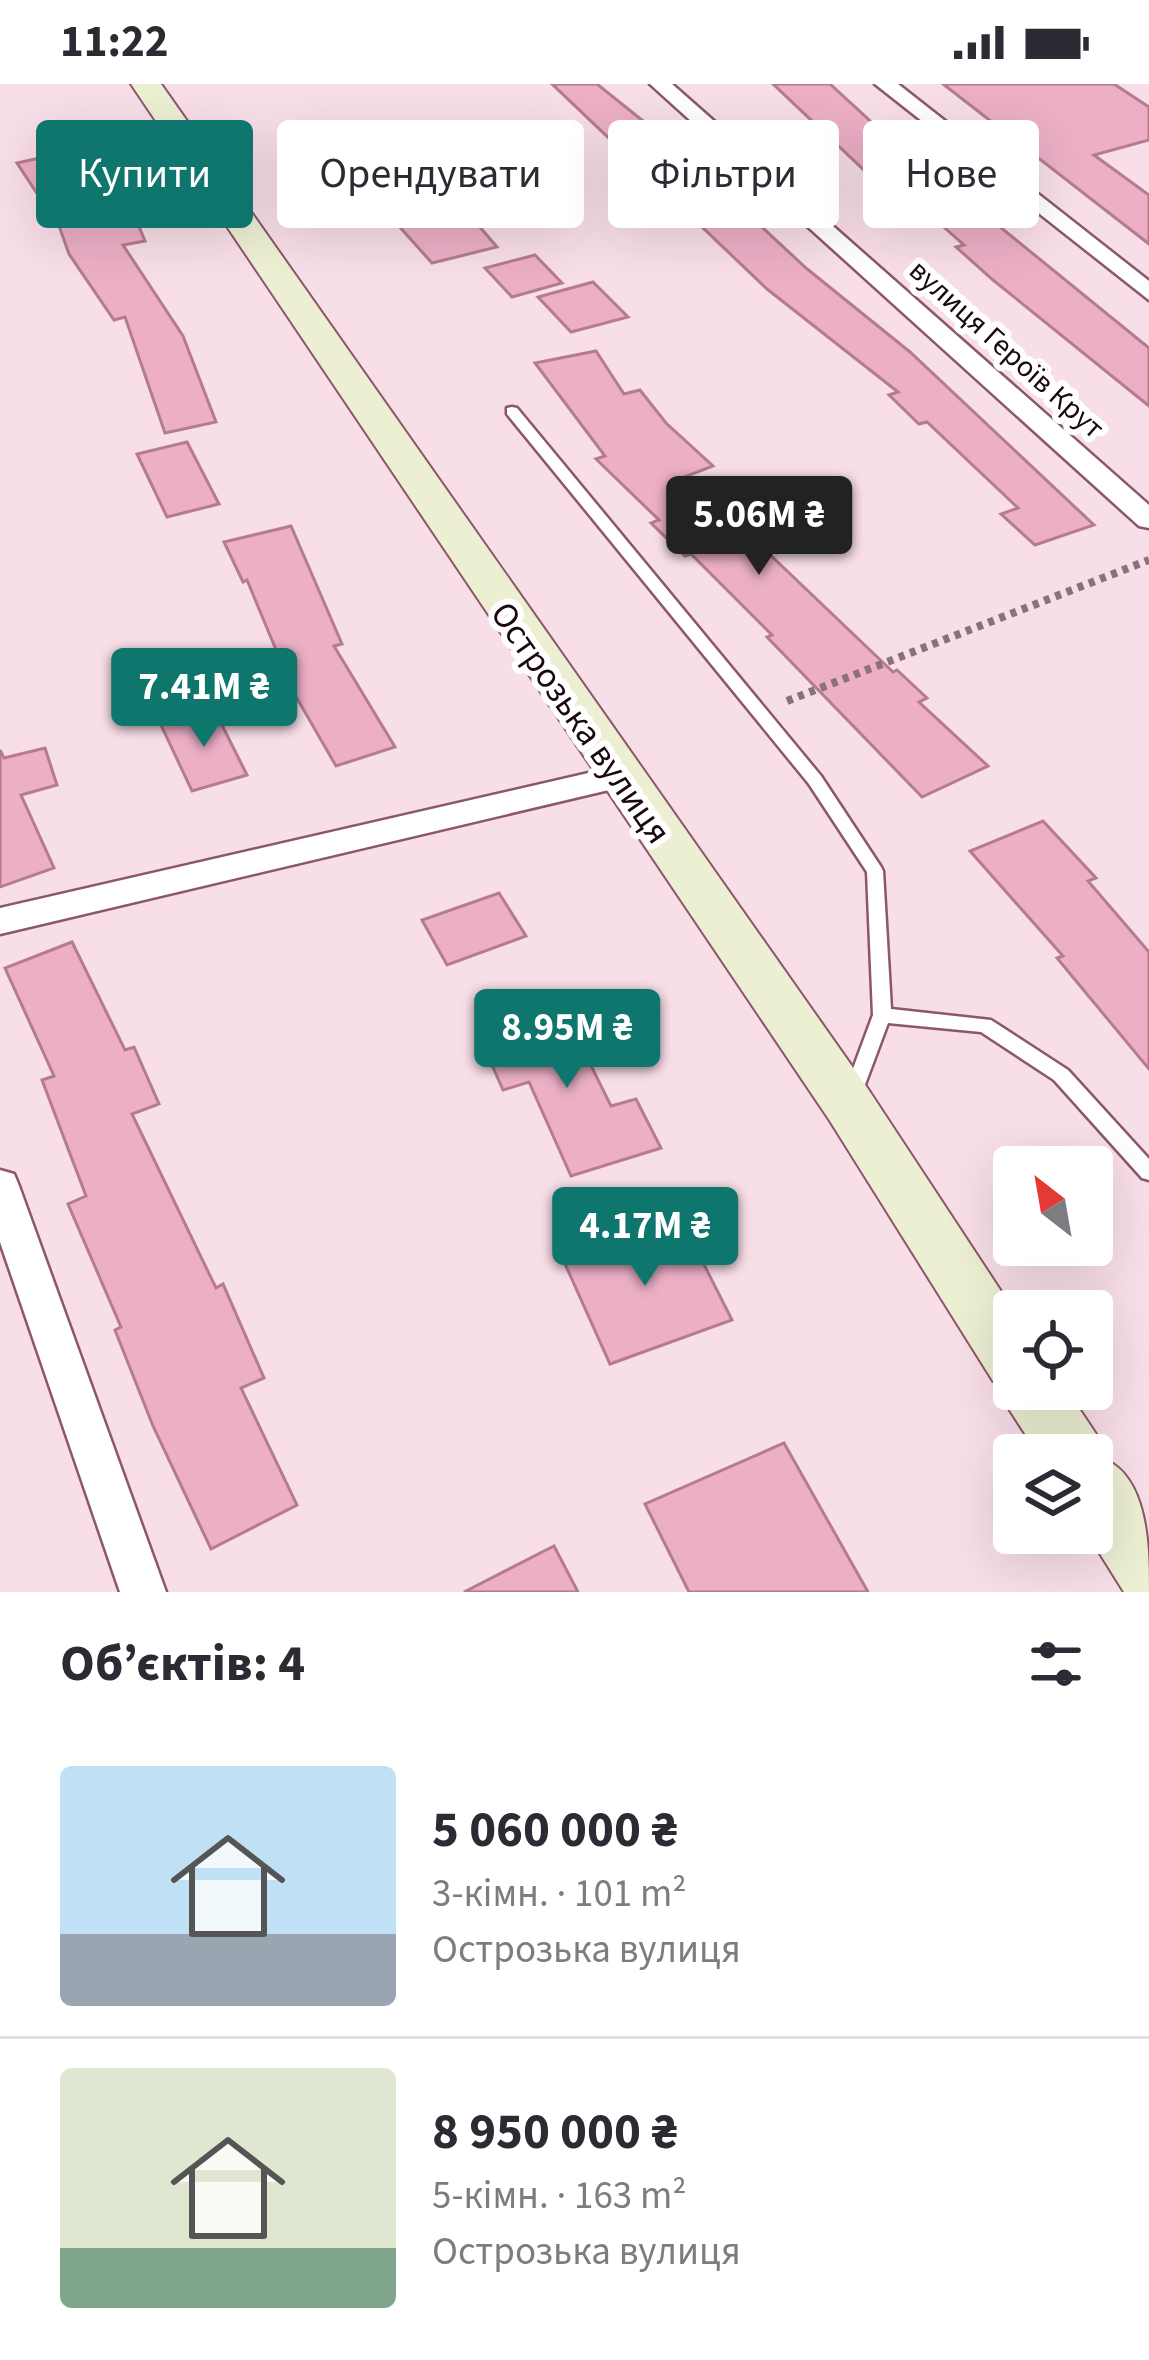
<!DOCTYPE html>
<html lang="uk">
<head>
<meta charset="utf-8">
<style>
	:root { --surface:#fff; --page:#f7f7f7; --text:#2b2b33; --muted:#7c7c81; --line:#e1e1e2; --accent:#0f766e }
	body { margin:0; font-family:"Source Sans 3",sans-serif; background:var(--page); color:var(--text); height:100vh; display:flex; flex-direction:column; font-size:45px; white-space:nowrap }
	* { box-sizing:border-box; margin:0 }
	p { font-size:39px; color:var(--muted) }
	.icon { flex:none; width:66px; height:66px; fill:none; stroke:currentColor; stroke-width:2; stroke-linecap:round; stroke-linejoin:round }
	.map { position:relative; height:1508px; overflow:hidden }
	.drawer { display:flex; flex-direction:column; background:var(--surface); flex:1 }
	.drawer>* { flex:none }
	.guide { position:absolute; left:36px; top:36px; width:1077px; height:108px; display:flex; gap:24px }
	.needle { width:78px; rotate:329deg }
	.fabs { position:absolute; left:993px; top:1062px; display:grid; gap:24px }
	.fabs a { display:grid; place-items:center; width:120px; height:120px; border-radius:12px; background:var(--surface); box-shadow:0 12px 48px #0002; font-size:60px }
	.price { position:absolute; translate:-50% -102px; padding:0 27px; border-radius:12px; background:var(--accent); color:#fff; font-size:39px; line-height:78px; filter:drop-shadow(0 3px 6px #0008) }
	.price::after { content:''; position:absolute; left:50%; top:72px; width:36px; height:27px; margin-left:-18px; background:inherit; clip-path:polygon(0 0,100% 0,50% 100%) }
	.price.on { background:#222; color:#fff }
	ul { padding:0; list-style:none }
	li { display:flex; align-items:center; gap:36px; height:300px; padding:0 60px }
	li+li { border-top:3px solid var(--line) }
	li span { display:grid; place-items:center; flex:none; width:336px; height:240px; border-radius:12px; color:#555 }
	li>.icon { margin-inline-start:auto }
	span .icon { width:144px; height:144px; fill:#fffc; stroke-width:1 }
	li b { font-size:51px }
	h2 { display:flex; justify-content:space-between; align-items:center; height:144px; padding:0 60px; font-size:51px }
	.tag { padding:0 42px; border-radius:12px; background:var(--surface); box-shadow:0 12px 48px #0002; font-size:42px; line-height:108px }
	.tag.on { background:var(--accent); color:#fff }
	.status { display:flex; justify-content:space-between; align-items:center; height:84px; padding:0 60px; background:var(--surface); direction:ltr }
	.status svg { height:33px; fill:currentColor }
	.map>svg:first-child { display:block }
	.building { fill:#ecafc6; stroke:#b47b91; stroke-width:3 }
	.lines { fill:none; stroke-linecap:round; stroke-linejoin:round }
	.service-casing { stroke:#8c566b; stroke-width:5 }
	.minor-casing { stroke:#8c566b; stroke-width:5 }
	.secondary-casing { stroke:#8c566b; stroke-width:4 }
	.path { stroke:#89727b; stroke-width:8; stroke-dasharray:6 6; stroke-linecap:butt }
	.service { fill:#fff; fill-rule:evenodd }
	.minor { fill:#fff; fill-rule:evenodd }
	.secondary { fill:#ecefd2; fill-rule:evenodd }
	.labels { text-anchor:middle; stroke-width:12; stroke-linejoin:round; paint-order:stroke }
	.far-street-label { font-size:30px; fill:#1b0710; stroke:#fff }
	.street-label { font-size:36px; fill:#1b0710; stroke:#fff }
</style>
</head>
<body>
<div class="status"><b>11:22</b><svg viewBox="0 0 49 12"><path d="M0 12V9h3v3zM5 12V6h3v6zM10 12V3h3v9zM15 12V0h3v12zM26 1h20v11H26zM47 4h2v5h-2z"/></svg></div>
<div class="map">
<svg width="1149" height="1508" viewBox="0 0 1149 1508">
	<rect width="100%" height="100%" fill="#f8dee7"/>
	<g class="building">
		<polygon points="552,0 597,0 678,65 806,184 910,268 1094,441 1035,461 1001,430 1018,424 927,338 919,340 889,311 898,308 767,205"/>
		<polygon points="773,0 830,0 914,77 865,87"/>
		<polygon points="943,0 1114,0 1149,23 1149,56 1094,71 1149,111 1149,160"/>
		<polygon points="383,58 464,136 472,134 497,163 432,179 371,111 381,108 341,69"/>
		<polygon points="90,63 129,118 145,157 123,161 183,252 216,338 165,349 125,233 114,236 69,170 52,122 46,123 17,79"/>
		<polygon points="962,112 1149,264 1149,322 993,196 956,163 964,161 920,122"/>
		<polygon points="535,171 562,199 512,213 485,184"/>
		<polygon points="593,198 628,233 571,248 538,213"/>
		<polygon points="596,267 624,310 640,306 666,339 713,382 679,395 759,467 764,465 893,588 897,586 927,614 919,618 988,682 922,713 767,553 772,551 691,470 685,472 651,439 659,436 596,375 605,372 535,279"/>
		<polygon points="187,358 219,420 167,433 137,370"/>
		<polygon points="291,442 342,560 334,562 395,663 336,682 294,609 247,496 243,498 224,458"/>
		<polygon points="214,625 247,691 192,707 161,641"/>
		<polygon points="45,664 57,701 21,711 54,784 0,803 0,666 4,674"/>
		<polygon points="1043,737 1096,794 1088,797 1149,868 1149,985 1057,874 1063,872 970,767"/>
		<polygon points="499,809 526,852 447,881 422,836"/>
		<polygon points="72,858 125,966 134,963 159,1020 132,1030 216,1204 223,1200 264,1294 241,1304 297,1421 211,1465 153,1342 115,1246 121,1243 68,1120 86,1112 42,996 54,992 5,884"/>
		<polygon points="561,921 611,1022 636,1015 661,1064 571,1092 529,998 503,1006 477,947"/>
		<polygon points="679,1131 732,1236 610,1280 561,1171"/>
		<polygon points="784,1359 868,1508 689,1508 645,1420"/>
		<polygon points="554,1462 578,1508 464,1508"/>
	</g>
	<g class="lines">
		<g class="service-casing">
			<polygon id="service" points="512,323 517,324 821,692 881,783 883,787 891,925 991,936 1068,986 1149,1075 1149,1096 1142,1094 1054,996 981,948 888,939 860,1014 853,1017 846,1014 844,1009 873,931 867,788 809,700 507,330 507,324"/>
		</g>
		<g class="minor-casing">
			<g id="minor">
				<polygon points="650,0 672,0 1149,421 1149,444 1139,442"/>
				<polygon points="875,0 898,0 1149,197 1149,216"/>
				<polygon points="619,682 635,693 630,701 0,850 0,824"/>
				<polygon points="0,1086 14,1090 19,1102 166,1508 120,1508 0,1158"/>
			</g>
		</g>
		<g class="secondary-casing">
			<path id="secondary" d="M131,0H161L868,1005L1014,1227V1305H1066L1096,1350L1104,1375C1149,1394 1149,1465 1149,1508H1124L1087,1449H1092V1371H1039L1009,1325L1002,1301L993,1297L830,1037Z"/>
		</g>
		<polyline class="path" points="787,617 1149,476"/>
		<use href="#service" class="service"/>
		<use href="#minor" class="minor"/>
		<use href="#secondary" class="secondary"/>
	</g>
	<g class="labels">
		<g class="far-street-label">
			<text transform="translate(1007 265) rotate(42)" y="10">вулиця Героїв Крут</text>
		</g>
		<g class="street-label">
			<text transform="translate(582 638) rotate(55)" y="13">Острозька вулиця</text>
		</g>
	</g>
</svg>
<div class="fabs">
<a><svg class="needle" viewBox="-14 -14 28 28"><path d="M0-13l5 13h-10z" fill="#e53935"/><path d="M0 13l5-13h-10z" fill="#7c7c81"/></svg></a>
<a><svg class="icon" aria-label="locate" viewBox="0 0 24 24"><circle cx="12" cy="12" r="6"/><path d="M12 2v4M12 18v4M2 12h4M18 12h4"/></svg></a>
<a><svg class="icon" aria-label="layers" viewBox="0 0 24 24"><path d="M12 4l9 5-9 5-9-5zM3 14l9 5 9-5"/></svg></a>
</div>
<b class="price on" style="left:759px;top:494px">5.06M ₴</b>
<b class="price" style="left:204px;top:666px">7.41M ₴</b>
<b class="price" style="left:567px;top:1007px">8.95M ₴</b>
<b class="price" style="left:645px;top:1205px">4.17M ₴</b>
<div class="guide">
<a class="tag on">Купити</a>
<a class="tag">Орендувати</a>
<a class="tag">Фільтри</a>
<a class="tag">Нове</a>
</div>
</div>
<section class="drawer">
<h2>Об’єктів: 4<svg class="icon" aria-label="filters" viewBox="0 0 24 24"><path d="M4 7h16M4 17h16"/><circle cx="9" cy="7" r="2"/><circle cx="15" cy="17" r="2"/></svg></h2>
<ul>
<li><span style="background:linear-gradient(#bfe0f5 70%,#9aa5b1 0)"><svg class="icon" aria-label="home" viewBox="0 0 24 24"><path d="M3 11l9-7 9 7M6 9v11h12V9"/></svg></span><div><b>5 060 000 ₴</b><p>3-кімн. · 101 m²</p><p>Острозька вулиця</p></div></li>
<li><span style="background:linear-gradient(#dfe7d0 75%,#7fa58c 0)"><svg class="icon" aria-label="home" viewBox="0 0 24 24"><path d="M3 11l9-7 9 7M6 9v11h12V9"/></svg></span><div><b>8 950 000 ₴</b><p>5-кімн. · 163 m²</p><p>Острозька вулиця</p></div></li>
</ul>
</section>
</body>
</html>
